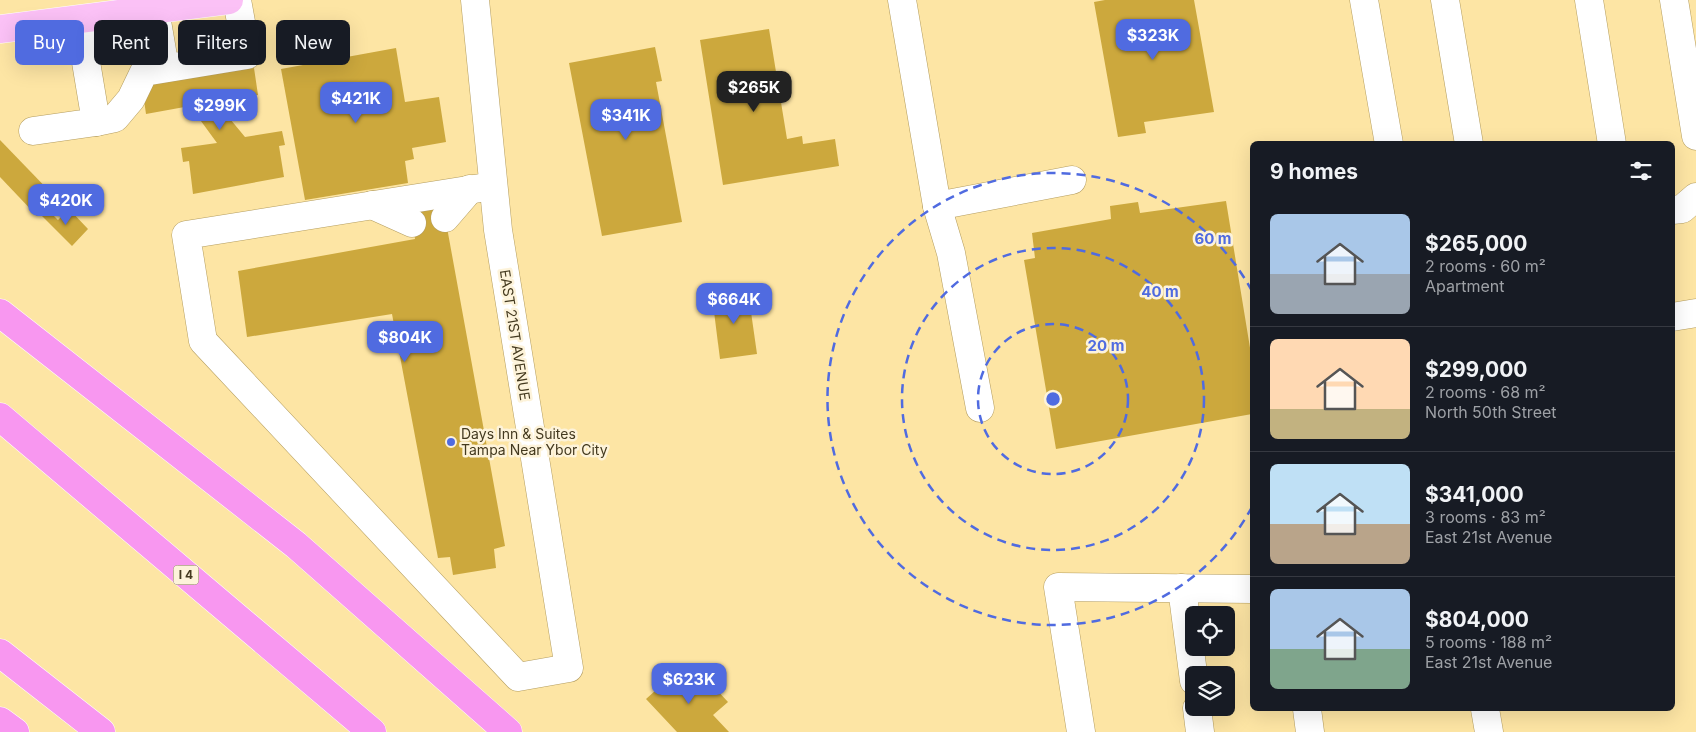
<!DOCTYPE html>
<html lang="en">
<head>
<meta charset="utf-8">
<style>
	:root { --surface:#171b24; --page:#242831; --text:#f1f3f6; --muted:#9ea1a6; --line:#363941; --accent:#506be0 }
	body { margin:0; font-family:Inter,sans-serif; background:var(--page); color:var(--text); height:100vh; display:flex; flex-direction:column; font-size:19px; white-space:nowrap }
	* { box-sizing:border-box; margin:0 }
	p { font-size:16px; color:var(--muted) }
	.icon { flex:none; width:28px; height:28px; fill:none; stroke:currentColor; stroke-width:2; stroke-linecap:round; stroke-linejoin:round }
	.map { position:relative; flex:1; overflow:hidden }
	.panel { position:absolute; left:1250px; top:141px; width:425px; height:570px; display:flex; flex-direction:column; background:var(--surface); border-radius:8px; box-shadow:0 5px 20px #0002 }
	.panel>* { flex:none }
	.guide { position:absolute; left:15px; top:20px; width:475px; height:45px; display:flex; gap:10px }
	.tools { position:absolute; left:1185px; top:606px; display:grid; gap:10px }
	.tools a { display:grid; place-items:center; width:50px; height:50px; border-radius:8px; background:var(--surface); box-shadow:0 5px 20px #0002; font-size:25px }
	.price { position:absolute; translate:-50% -42px; padding:0 11px; border-radius:10px; background:var(--accent); color:#fff; font-size:16px; line-height:32px; filter:drop-shadow(0 1px 2px #0008) }
	.price::after { content:''; position:absolute; left:50%; top:30px; width:15px; height:11px; margin-left:-8px; background:inherit; clip-path:polygon(0 0,100% 0,50% 100%) }
	.price.selected { background:#222; color:#fff }
	ul { padding:0; list-style:none }
	li { display:flex; align-items:center; gap:15px; height:125px; padding:0 20px }
	li+li { border-top:1px solid var(--line) }
	li span { display:grid; place-items:center; flex:none; width:140px; height:100px; border-radius:8px; color:#555 }
	li>.icon { margin-inline-start:auto }
	span .icon { width:60px; height:60px; fill:#fffc; stroke-width:1 }
	li b { font-size:21px }
	h2 { display:flex; justify-content:space-between; align-items:center; height:60px; padding:0 20px; font-size:21px }
	.tag { padding:0 18px; border-radius:8px; background:var(--surface); box-shadow:0 5px 20px #0002; font-size:18px; line-height:45px }
	.tag.selected { background:var(--accent); color:#fff }
	.map>svg:first-child { display:block }
	.building { fill:#cca83d }
	.lines { fill:none; stroke-linecap:round; stroke-linejoin:round }
	.minor-casing { stroke:#b49d5f; stroke-width:29 }
	.major-casing { stroke:#fff; stroke-width:29 }
	.highway-casing { stroke:#fff; stroke-width:29 }
	.minor { stroke:#fff; stroke-width:28 }
	.major { stroke:#fbc1f6; stroke-width:28 }
	.highway { stroke:#f897f0; stroke-width:28 }
	.ring { fill:none; stroke:#506be0; stroke-width:2.5; stroke-dasharray:9 6 }
	.poi-dot { fill:#506be0; stroke:#fdf3da; stroke-width:2 }
	.labels { text-anchor:middle; stroke-width:5; stroke-linejoin:round; paint-order:stroke }
	.shield { fill:#fdf3da; stroke:#7b7157; stroke-width:1 }
	.shield-label { font-size:12px; font-weight:bold; fill:#43391f }
	.street-label { font-size:14px; fill:#43391f; stroke:#fdf3da }
	.poi-label { font-size:14px; fill:#43391f; stroke:#fdf3da; text-anchor:start }
	.centre { fill:#506be0; stroke:#fdf3da; stroke-width:2.5 }
	.ring-label { font-size:15px; text-anchor:middle; font-weight:bold; fill:#506be0; stroke:#fdf3da; stroke-width:5; stroke-linejoin:round; paint-order:stroke }
</style>
</head>
<body>
<div class="map">
<svg width="1696" height="732" viewBox="0 0 1696 732">
	<rect width="100%" height="100%" fill="#fde5a4"/>
	<g class="building">
		<polygon points="1105,0 1194,0 1214,112 1144,122 1146,133 1118,137 1094,2"/>
		<polygon points="769,29 787,139 802,136 803,144 835,139 839,166 723,185 700,40"/>
		<polygon points="655,47 662,81 656,82 682,222 602,236 569,63"/>
		<polygon points="396,48 405,102 439,97 446,142 412,148 414,159 405,161 408,183 305,200 281,69"/>
		<polygon points="254,68 258,95 216,102 245,137 282,131 285,145 279,146 284,177 193,194 189,161 183,162 181,148 217,143 190,106 146,114 142,86"/>
		<polygon points="0,140 56,198 37,216 0,177"/>
		<polygon points="442,200 505,546 494,549 496,568 453,575 450,557 438,558 392,314 247,337 238,271 415,239 410,205"/>
		<polygon points="1226,201 1252,360 1252,414 1056,449 1024,260 1035,258 1032,233 1111,219 1110,206 1138,202 1140,213"/>
		<polygon points="46,208 58,220 69,209 88,229 72,246 40,214"/>
		<polygon points="748,291 757,354 720,359 712,296"/>
		<polygon points="675,673 687,687 702,674 728,702 713,715 729,732 677,732 646,699"/>
	</g>
	<g class="lines">
		<g class="minor-casing">
			<g id="minor">
				<polyline points="475,0 498,230 569,668 518,677 203,341 186,235 493,186"/>
				<polyline points="902,0 937,206 1072,180"/>
				<polyline points="1364,0 1389,144"/>
				<polyline points="1445,0 1469,144"/>
				<polyline points="1589,0 1612,144"/>
				<polyline points="1674,0 1696,136"/>
				<polyline points="155,10 165,68"/>
				<polyline points="96,122 115,118 131,99 144,72 247,55 237,0"/>
				<polyline points="33,131 96,122 79,20"/>
				<polyline points="372,205 412,223"/>
				<polyline points="937,206 951,253 980,408"/>
				<polyline points="1672,210 1682,209 1696,197"/>
				<polyline points="445,218 470,189"/>
				<polyline points="1672,317 1696,313"/>
				<polyline points="1182,588 1194,681"/>
				<polyline points="1197,708 1200,732"/>
				<polyline points="1307,709 1310,732"/>
				<polyline points="1485,709 1489,732"/>
				<polyline points="1081,732 1058,587 1252,589"/>
			</g>
		</g>
		<g class="major-casing">
			<polyline id="major" points="0,29 229,0"/>
		</g>
		<g class="highway-casing">
			<g id="highway">
				<polyline points="0,313 296,545 508,732"/>
				<polyline points="0,417 372,732"/>
				<polyline points="0,653 101,732"/>
				<polyline points="0,721 15,732"/>
			</g>
		</g>
		<use href="#minor" class="minor"/>
		<use href="#major" class="major"/>
		<use href="#highway" class="highway"/>
	</g>
	<g class="ring">
		<circle cx="1053" cy="399" r="75"/>
		<circle cx="1053" cy="399" r="151"/>
		<path d="M1252 507A226 226 0 1 1 1252 291"/>
	</g>
	<circle class="poi-dot" cx="451" cy="442" r="5"/>
	<g class="labels">
		<rect class="shield" x="173.5" y="565.5" width="25" height="19" rx="4"/>
		<g class="shield-label">
			<text x="186" y="579">I 4</text>
		</g>
		<g class="street-label">
			<text transform="translate(515 335) rotate(81)" y="5">EAST 21ST AVENUE</text>
		</g>
		<g class="poi-label">
			<text x="461" y="439">Days Inn &amp; Suites<tspan x="461" dy="16">Tampa Near Ybor City</tspan></text>
		</g>
	</g>
	<circle cx="1053" cy="399" r="8" class="centre"/>
	<g class="ring-label">
		<text x="1213" y="244">60 m</text>
		<text x="1160" y="297">40 m</text>
		<text x="1106" y="351">20 m</text>
	</g>
</svg>
<div class="tools">
<a><svg class="icon" aria-label="locate" viewBox="0 0 24 24"><circle cx="12" cy="12" r="6"/><path d="M12 2v4M12 18v4M2 12h4M18 12h4"/></svg></a>
<a><svg class="icon" aria-label="layers" viewBox="0 0 24 24"><path d="M12 4l9 5-9 5-9-5zM3 14l9 5 9-5"/></svg></a>
</div>
<b class="price" style="left:1153px;top:61px">$323K</b>
<b class="price selected" style="left:754px;top:113px">$265K</b>
<b class="price" style="left:356px;top:124px">$421K</b>
<b class="price" style="left:220px;top:131px">$299K</b>
<b class="price" style="left:626px;top:141px">$341K</b>
<b class="price" style="left:66px;top:226px">$420K</b>
<b class="price" style="left:734px;top:325px">$664K</b>
<b class="price" style="left:405px;top:363px">$804K</b>
<b class="price" style="left:689px;top:705px">$623K</b>
<div class="guide">
<a class="tag selected">Buy</a>
<a class="tag">Rent</a>
<a class="tag">Filters</a>
<a class="tag">New</a>
</div>
<section class="panel">
<h2>9 homes<svg class="icon" aria-label="filters" viewBox="0 0 24 24"><path d="M4 7h16M4 17h16"/><circle cx="9" cy="7" r="2"/><circle cx="15" cy="17" r="2"/></svg></h2>
<ul>
<li><span style="background:linear-gradient(#a9c7e8 60%,#9aa5b1 0)"><svg class="icon" aria-label="home" viewBox="0 0 24 24"><path d="M3 11l9-7 9 7M6 9v11h12V9"/></svg></span><div><b>$265,000</b><p>2 rooms · 60 m²</p><p>Apartment</p></div></li>
<li><span style="background:linear-gradient(#ffd9b3 70%,#c2b280 0)"><svg class="icon" aria-label="home" viewBox="0 0 24 24"><path d="M3 11l9-7 9 7M6 9v11h12V9"/></svg></span><div><b>$299,000</b><p>2 rooms · 68 m²</p><p>North 50th Street</p></div></li>
<li><span style="background:linear-gradient(#bfe0f5 60%,#b9a48a 0)"><svg class="icon" aria-label="home" viewBox="0 0 24 24"><path d="M3 11l9-7 9 7M6 9v11h12V9"/></svg></span><div><b>$341,000</b><p>3 rooms · 83 m²</p><p>East 21st Avenue</p></div></li>
<li><span style="background:linear-gradient(#a9c7e8 60%,#7fa58c 0)"><svg class="icon" aria-label="home" viewBox="0 0 24 24"><path d="M3 11l9-7 9 7M6 9v11h12V9"/></svg></span><div><b>$804,000</b><p>5 rooms · 188 m²</p><p>East 21st Avenue</p></div></li>
</ul>
</section>
</div>
</body>
</html>
